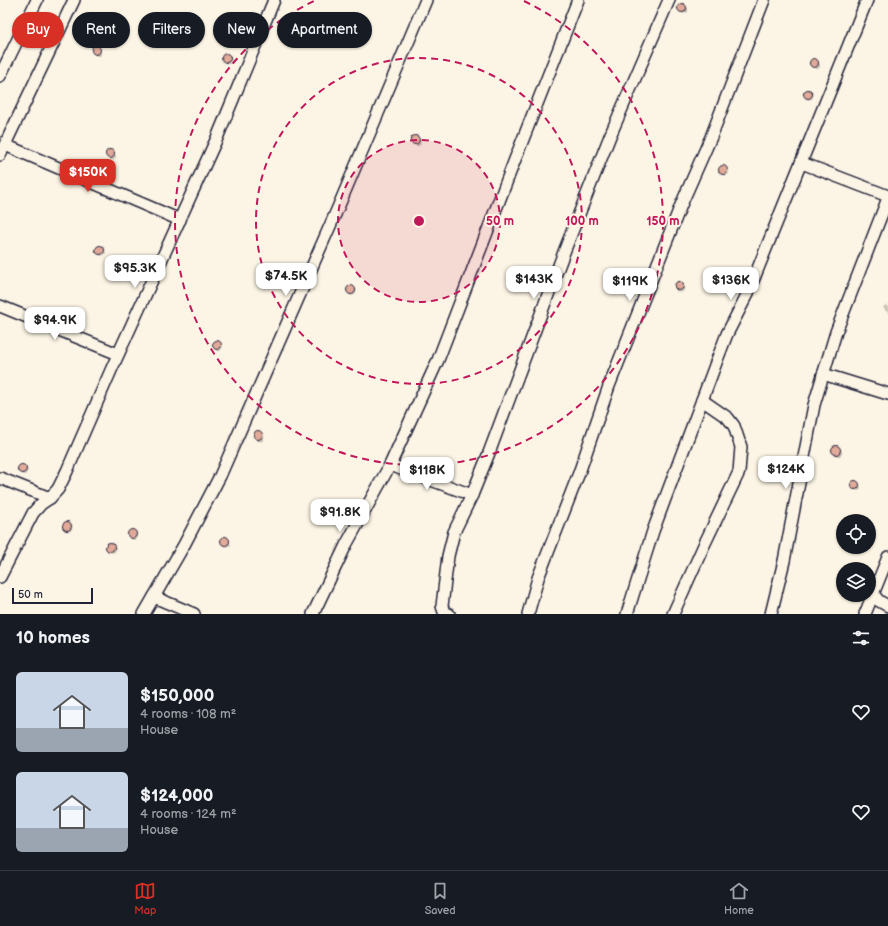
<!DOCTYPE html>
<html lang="en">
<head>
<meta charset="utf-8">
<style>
	:root { --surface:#171b24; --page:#20242c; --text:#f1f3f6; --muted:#9ea1a6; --line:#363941; --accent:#d93025 }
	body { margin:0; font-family:"Balsamiq Sans",sans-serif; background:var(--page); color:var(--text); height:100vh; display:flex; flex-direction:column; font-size:15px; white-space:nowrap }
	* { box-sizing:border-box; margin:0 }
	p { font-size:13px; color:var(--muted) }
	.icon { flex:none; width:22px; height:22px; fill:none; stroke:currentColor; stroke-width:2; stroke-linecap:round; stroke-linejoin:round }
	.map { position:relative; height:614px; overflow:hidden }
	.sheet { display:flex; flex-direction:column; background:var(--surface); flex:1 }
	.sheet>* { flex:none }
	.banner { position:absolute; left:12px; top:12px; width:400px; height:36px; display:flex; gap:8px }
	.buttons { position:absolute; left:836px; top:514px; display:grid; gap:8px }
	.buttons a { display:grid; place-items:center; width:40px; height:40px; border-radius:50%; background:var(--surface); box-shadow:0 1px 3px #0004; font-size:20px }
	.scale { position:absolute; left:12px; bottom:10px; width:81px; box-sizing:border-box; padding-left:4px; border:2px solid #22223b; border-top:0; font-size:11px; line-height:14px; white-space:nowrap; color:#22223b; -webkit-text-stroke:3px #fcf5e5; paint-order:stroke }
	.price { position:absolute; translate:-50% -34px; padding:0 9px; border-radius:8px; background:#fff; color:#222; font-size:13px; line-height:26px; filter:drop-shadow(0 1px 2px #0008) }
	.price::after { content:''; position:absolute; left:50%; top:24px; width:12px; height:9px; margin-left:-6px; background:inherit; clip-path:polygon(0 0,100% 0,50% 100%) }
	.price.on { background:var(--accent); color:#fff }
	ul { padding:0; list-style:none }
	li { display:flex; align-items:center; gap:12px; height:100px; padding:0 16px }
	li span { display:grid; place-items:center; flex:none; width:112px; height:80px; border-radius:6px; color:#555 }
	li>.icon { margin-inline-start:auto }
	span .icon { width:48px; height:48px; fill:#fffc; stroke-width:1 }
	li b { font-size:17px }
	h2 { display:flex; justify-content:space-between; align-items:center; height:48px; padding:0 16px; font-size:17px }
	.pill { padding:0 14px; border-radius:18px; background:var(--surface); box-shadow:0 1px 3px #0004; font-size:14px; line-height:36px }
	.pill.on { background:var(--accent); color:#fff }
	.tabs { display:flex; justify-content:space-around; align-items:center; height:56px; border-top:1px solid var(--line); background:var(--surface); font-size:11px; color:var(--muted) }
	.tabs a { display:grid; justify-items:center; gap:2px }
	.tabs .on { color:var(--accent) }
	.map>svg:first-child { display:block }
	.shadow { fill:#0003 }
	.building { fill:#e2aa99; stroke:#22223b }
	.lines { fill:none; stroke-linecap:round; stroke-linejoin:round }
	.street-casing { stroke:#22223b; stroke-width:14 }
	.street { stroke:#fcf5e5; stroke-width:11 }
	.ring { fill:none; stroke:#c2185b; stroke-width:2; stroke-dasharray:7 5 }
	.centre { fill:#c2185b; stroke:#fcf5e5; stroke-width:2 }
	.ring-label { font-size:12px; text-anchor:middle; font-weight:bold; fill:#c2185b; stroke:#fcf5e5; stroke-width:4; stroke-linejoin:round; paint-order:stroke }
</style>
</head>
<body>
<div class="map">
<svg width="888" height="614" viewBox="0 0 888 614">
	<rect width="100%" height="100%" fill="#fcf5e5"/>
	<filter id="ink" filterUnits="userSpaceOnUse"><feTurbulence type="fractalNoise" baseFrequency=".025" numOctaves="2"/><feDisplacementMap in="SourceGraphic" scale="8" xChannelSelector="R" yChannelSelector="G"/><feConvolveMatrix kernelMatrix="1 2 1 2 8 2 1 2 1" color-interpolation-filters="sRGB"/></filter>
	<g filter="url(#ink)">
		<g class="shadow">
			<polygon points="681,4 688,8 688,12 686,13 683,14 679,9 679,6"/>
			<polygon points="95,47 101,51 101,55 100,56 97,56 93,52 92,49"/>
			<polygon points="225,55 232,59 233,62 230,64 228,64 223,59 223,57"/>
			<polygon points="814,60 820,64 820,67 818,69 816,69 811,65 812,61"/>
			<circle cx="809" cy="95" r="4.5"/>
			<polygon points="415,137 420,140 421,144 419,146 417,146 412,142 412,138"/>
			<polygon points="111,151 116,155 116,158 114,160 112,160 107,156 107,152"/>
			<polygon points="721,167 726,168 728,170 729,172 728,175 725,176 723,174 720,170"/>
			<polygon points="99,246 105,250 106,253 104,255 101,256 96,251 96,248"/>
			<circle cx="680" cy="288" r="4.5"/>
			<circle cx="352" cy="291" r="4.5"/>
			<polygon points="888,304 888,313 885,310 883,307"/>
			<polygon points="216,342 219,343 223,347 220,351 218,351 213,345"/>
			<circle cx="260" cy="437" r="4.5"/>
			<polygon points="835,447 842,451 842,454 840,456 837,456 833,451 833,448"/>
			<polygon points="22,465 28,471 25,475 22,474 18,469 19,467"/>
			<polygon points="855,481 861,487 860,490 858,491 855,490 852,485 852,482"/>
			<circle cx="68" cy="527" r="4.5"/>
			<polygon points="130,530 133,531 138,537 135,540 129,537 128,533"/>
			<polygon points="223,538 228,539 231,545 226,547 222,541"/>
			<polygon points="110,543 116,548 116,550 115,552 112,553 107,547 107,544"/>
		</g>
		<g class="building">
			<circle cx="682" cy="8" r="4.5"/>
			<circle cx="96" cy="50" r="4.5"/>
			<circle cx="226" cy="58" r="4.5"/>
			<circle cx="814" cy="63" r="4.5"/>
			<circle cx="808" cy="94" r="4.5"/>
			<circle cx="415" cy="140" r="4.5"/>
			<circle cx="110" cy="154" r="4.5"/>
			<circle cx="723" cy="170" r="4.5"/>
			<circle cx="100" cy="250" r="4.5"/>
			<circle cx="679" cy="286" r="4.5"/>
			<circle cx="351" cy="290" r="4.5"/>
			<circle cx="217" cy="345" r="4.5"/>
			<circle cx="258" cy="435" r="4.5"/>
			<circle cx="836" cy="450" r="4.5"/>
			<circle cx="22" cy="469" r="4.5"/>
			<circle cx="855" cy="485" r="4.5"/>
			<circle cx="67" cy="526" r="4.5"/>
			<circle cx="132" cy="534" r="4.5"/>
			<circle cx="225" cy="541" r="4.5"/>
			<circle cx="110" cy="547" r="4.5"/>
		</g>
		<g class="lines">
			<g class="street-casing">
				<g id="street">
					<polyline points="0,76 37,0"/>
					<polyline points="5,145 180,220"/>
					<polyline points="0,155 74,0"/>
					<polyline points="802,163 888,196"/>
					<polyline points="0,306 118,354"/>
					<polyline points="823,374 888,394"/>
					<polyline points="390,465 472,495"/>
					<polyline points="0,478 50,498"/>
					<polyline points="0,577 33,513 41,504 50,498 58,489 67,471 112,368 217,138 274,0"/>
					<polyline points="873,594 879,601 888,606"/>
					<polyline points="154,597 194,614"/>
					<polyline points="144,614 184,545 220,476 337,210 426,0"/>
					<polyline points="313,614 346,545 390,465 438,360 514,162 578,0"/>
					<polyline points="449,614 444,612 442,606 448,556 454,532 472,495 489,453 564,252 610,136 669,0"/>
					<polyline points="528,614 538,578 579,473 609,386 681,205 711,137 764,0"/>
					<polyline points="627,614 653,531 717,360 727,334 748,293 867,0"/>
					<polyline points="673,614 704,545 739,472 741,447 734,426 728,418 702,400"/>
					<polyline points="771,614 784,561 814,405 836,332 888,198"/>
					<polyline points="865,614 888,557"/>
				</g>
			</g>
			<use href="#street" class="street"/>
		</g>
	</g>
	<circle cx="419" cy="221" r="81" fill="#c2185b" fill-opacity=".12"/>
	<g class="ring">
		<circle cx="419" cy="221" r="81"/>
		<circle cx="419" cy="221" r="163"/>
		<path d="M524 1A244 244 0 1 1 314 1"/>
	</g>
	<circle cx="419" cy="221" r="6" class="centre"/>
	<g class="ring-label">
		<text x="500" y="225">50 m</text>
		<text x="582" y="225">100 m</text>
		<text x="663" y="225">150 m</text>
	</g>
</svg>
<div class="buttons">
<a><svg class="icon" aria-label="locate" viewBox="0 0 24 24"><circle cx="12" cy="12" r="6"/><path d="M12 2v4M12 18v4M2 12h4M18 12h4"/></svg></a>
<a><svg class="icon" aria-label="layers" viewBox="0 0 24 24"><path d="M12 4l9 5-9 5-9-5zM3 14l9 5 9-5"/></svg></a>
</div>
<div class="scale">50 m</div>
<b class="price on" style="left:88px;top:193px">$150K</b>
<b class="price" style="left:135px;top:289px">$95.3K</b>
<b class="price" style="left:286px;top:297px">$74.5K</b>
<b class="price" style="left:534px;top:300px">$143K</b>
<b class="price" style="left:731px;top:301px">$136K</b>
<b class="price" style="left:630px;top:302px">$119K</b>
<b class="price" style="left:55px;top:341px">$94.9K</b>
<b class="price" style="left:786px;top:490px">$124K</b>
<b class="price" style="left:427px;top:491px">$118K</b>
<b class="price" style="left:340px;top:533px">$91.8K</b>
<div class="banner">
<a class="pill on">Buy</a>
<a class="pill">Rent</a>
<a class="pill">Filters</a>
<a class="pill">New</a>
<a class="pill">Apartment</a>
</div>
</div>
<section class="sheet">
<h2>10 homes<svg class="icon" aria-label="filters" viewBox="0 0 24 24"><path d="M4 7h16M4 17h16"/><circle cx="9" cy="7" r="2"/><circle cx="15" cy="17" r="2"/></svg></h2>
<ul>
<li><span style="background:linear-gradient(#c9d6e8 70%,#9aa5b1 0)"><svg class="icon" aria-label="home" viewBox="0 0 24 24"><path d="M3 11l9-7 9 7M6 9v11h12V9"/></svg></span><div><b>$150,000</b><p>4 rooms · 108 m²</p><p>House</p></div><svg class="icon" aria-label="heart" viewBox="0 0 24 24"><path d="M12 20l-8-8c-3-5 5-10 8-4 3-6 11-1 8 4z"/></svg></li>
<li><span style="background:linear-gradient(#c9d6e8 70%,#9aa5b1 0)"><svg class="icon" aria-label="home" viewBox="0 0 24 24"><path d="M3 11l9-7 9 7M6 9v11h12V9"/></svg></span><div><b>$124,000</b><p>4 rooms · 124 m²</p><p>House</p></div><svg class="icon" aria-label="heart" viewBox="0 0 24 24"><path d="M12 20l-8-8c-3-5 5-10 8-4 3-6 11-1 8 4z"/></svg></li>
</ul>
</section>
<nav class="tabs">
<a class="on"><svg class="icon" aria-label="map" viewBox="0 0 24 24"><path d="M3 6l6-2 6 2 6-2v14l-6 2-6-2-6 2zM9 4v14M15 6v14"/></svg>Map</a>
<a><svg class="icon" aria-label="saved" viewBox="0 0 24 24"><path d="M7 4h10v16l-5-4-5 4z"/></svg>Saved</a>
<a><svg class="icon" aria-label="home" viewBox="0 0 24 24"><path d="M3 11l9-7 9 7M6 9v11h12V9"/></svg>Home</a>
</nav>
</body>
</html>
